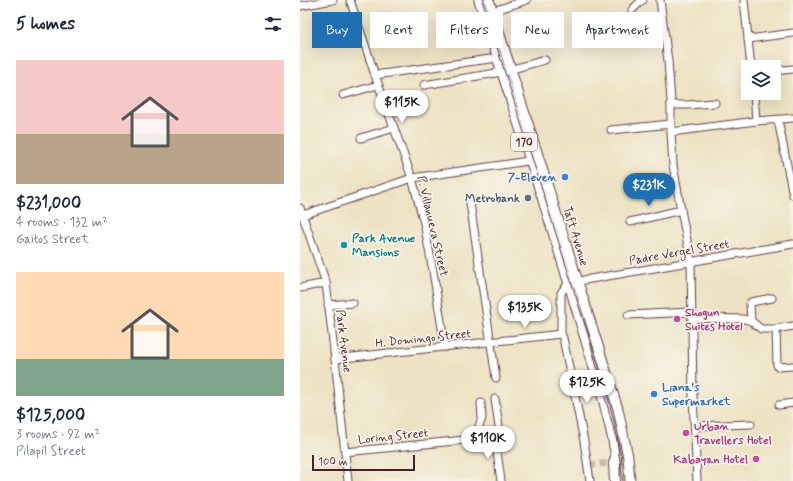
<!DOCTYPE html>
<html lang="en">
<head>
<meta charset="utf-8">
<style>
	:root { --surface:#fff; --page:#f6f6f7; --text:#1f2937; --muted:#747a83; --accent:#1f6fb2 }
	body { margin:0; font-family:Mynerve,sans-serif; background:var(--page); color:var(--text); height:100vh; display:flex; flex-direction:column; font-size:15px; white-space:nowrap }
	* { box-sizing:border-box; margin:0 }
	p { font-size:13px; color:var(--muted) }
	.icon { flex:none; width:22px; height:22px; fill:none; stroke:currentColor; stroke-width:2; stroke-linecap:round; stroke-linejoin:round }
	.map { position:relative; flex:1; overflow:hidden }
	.side { display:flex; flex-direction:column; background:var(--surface); width:300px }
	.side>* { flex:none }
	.hud { position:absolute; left:12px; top:12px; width:380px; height:36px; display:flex; gap:8px }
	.buttons { position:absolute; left:441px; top:60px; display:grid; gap:8px }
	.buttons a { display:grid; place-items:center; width:40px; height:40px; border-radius:0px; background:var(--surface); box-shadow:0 4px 16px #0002; font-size:20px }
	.scale { position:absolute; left:12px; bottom:10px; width:103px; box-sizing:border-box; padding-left:4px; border:2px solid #4a1f2b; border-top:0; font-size:11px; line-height:14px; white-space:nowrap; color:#4a1f2b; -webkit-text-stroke:3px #f7f3e8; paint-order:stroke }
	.price { position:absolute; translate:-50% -34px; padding:0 9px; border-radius:14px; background:#fff; color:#222; font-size:13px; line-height:26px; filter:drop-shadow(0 1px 2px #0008) }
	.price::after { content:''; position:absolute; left:50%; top:24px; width:12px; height:9px; margin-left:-6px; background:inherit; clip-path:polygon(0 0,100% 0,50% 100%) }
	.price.selected { background:var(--accent); color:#fff }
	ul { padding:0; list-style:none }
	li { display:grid; align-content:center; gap:8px; height:212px; padding:0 16px }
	li span { display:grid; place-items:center; height:124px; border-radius:0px; color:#555 }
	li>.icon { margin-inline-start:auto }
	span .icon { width:72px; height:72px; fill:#fffc; stroke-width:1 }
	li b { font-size:17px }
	h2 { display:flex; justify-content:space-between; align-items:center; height:48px; padding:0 16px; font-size:17px }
	.chip { padding:0 14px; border-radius:0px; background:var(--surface); box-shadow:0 4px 16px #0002; font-size:14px; line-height:36px }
	.chip.selected { background:var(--accent); color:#fff }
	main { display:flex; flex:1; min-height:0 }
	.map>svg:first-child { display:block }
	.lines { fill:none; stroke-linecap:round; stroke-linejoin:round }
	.minor-tunnel { stroke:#ccbca5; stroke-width:7; stroke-dasharray:7 3.5; stroke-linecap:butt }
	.minor-casing { stroke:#623c42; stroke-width:9 }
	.major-casing { stroke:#623c42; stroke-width:11 }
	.highway-casing { stroke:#623c42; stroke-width:12 }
	.minor { stroke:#fff; stroke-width:7 }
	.major { stroke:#fff; stroke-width:9 }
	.highway { stroke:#fff; stroke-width:10 }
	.tram { stroke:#4a1f2b; stroke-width:1 }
	.shop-dot { fill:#3f7fe0; stroke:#f7f3e8; stroke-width:1.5 }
	.service-dot { fill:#5c6f8a; stroke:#f7f3e8; stroke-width:1.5 }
	.culture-dot { fill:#0f9aa8; stroke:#f7f3e8; stroke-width:1.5 }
	.hotel-dot { fill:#d1479c; stroke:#f7f3e8; stroke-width:1.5 }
	.labels { text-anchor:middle; stroke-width:3.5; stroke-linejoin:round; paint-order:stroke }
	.shield { fill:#f7f3e8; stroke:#7e5f64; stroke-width:1 }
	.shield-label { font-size:11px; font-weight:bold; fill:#4a1f2b }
	.shop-label { font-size:12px; font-weight:bold; fill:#366cbe; stroke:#f7f3e8; text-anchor:end }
	.service-label { font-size:12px; font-weight:bold; fill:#4e5e75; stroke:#f7f3e8; text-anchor:end }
	.street-label { font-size:12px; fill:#4a1f2b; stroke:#f7f3e8 }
	.culture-label { font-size:12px; font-weight:bold; fill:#0d838f; stroke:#f7f3e8; text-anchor:start }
	.hotel-label { font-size:12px; font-weight:bold; fill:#b23c85; stroke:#f7f3e8; text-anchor:start }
</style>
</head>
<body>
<main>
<section class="side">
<h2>5 homes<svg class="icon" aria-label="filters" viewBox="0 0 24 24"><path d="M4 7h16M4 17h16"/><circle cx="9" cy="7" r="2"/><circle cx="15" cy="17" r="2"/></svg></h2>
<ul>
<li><span style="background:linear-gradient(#f6c9c9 60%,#b9a48a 0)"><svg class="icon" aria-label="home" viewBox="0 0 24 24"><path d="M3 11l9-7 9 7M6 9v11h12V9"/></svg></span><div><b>$231,000</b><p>4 rooms · 132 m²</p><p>Gaitos Street</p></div></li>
<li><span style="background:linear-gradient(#ffd9b3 70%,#7fa58c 0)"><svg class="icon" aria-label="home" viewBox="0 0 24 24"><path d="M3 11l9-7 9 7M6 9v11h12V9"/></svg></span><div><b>$125,000</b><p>3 rooms · 92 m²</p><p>Pilapil Street</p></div></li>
</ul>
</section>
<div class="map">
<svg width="493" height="481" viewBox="0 0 493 481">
	<rect width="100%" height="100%" fill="#f7f3e8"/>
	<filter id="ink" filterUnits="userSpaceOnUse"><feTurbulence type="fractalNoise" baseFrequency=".025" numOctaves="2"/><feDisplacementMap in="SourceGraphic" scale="8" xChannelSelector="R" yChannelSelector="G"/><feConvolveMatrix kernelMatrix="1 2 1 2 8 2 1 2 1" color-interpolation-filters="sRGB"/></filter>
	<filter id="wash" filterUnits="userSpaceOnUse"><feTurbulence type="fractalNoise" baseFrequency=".012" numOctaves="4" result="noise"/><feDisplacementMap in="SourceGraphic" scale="16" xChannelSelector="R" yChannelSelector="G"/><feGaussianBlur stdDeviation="0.9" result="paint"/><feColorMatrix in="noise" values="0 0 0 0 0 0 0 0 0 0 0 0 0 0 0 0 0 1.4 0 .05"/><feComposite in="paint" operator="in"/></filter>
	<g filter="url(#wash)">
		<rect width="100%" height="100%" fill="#ede3c4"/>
	</g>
	<g filter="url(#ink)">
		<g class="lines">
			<polyline class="minor-tunnel" points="289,465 311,463"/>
			<g class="minor-casing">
				<g id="minor">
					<polyline points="50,0 75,75 112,178 124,223 133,271 145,347"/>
					<polyline points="360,0 368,61 371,101 371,132 373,165 381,210 391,261 393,396 397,481"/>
					<polyline points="444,0 451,67"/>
					<polyline points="0,6 33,0"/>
					<polyline points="332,10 341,1 343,0"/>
					<polyline points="193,11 227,0"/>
					<polyline points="448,39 493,33"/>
					<polyline points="474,71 493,69"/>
					<polyline points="75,75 197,58"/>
					<polyline points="124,85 202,72 245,60"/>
					<polyline points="454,93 456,121"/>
					<polyline points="43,95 78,85"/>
					<polyline points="371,105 387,105 415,103"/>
					<polyline points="478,120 493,195"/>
					<polyline points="311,130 371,124"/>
					<polyline points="371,132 456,121 493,118"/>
					<polyline points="61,138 94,128"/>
					<polyline points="170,203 196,378"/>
					<polyline points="0,208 26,283 35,359 48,481"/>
					<polyline points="3,215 112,178 235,160"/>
					<polyline points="330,222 381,210"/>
					<polyline points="0,288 26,283"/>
					<polyline points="28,305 53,303"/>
					<polyline points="328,315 392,312"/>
					<polyline points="392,318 444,319 451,321 461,329 476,329 493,326"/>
					<polyline points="451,321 450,304 451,302 472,298"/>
					<polyline points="476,329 477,365 478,367 493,366"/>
					<polyline points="35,359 261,334"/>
					<polyline points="479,405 493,403"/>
					<polyline points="395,426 451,424"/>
					<polyline points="195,437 201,481"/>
					<polyline points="195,437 199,427 195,399"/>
					<polyline points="175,439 177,432 182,418 181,403"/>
					<polyline points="45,452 195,437"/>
					<path d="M290,481L284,441L263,338L261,334V293C264,288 267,284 273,282L493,244"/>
				</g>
			</g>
			<g class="major-casing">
				<g id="major">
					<path d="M179,0C212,106 248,211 279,318C293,366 310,415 317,464"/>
					<polyline points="189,0 318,409 328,457 330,481"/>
				</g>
			</g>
			<g class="highway-casing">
				<polyline id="highway" points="315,481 314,463 316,457"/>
			</g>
			<use href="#minor" class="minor"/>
			<use href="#major" class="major"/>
			<use href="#highway" class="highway"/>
			<polyline class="tram" points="182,0 289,338 317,441 323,481"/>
		</g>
	</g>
	<g class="shop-dot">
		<circle cx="265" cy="177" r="4"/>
		<circle cx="354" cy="394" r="4"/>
	</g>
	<circle class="service-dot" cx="228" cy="198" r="4"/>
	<circle class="culture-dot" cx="44" cy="245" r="4"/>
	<g class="hotel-dot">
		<circle cx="377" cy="319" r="4"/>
		<circle cx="386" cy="433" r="4"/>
		<circle cx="456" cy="459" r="4"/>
	</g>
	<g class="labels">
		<rect class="shield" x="211" y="133" width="26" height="18" rx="3"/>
		<g class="shield-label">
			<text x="224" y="146">170</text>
		</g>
		<g class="shop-label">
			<text x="257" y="181">7-Eleven</text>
			<text x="362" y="391" text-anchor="start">Liana's<tspan x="362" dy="14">Supermarket</tspan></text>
		</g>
		<g class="service-label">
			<text x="220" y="202">Metrobank</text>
		</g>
		<g class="street-label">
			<text transform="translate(133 226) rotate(77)" y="4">P. Villanueva Street</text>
			<text transform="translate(276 236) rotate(73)" y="4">Taft Avenue</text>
			<text transform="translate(379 252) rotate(-10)" y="4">Padre Vergel Street</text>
			<text transform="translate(123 338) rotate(-6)" y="4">H. Domingo Street</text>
			<text transform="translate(44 341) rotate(83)" y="4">Park Avenue</text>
			<text transform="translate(93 436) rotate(-6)" y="4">Loring Street</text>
		</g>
		<g class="culture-label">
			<text x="52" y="242">Park Avenue<tspan x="52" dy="14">Mansions</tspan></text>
		</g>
		<g class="hotel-label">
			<text x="385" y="316">Shogun<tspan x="385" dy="14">Suites Hotel</tspan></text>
			<text x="394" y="430">Urban<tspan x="394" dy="14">Travellers Hotel</tspan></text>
			<text x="448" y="463" text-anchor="end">Kabayan Hotel</text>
		</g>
	</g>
</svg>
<div class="buttons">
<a><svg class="icon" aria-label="layers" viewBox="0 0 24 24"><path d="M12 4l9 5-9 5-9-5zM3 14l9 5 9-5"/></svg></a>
</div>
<div class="scale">100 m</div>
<b class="price" style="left:102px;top:124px">$115K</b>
<b class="price selected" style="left:349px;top:207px">$231K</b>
<b class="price" style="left:225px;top:329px">$135K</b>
<b class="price" style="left:287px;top:404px">$125K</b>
<b class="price" style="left:188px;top:460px">$110K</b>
<div class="hud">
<a class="chip selected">Buy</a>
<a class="chip">Rent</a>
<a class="chip">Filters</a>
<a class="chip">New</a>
<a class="chip">Apartment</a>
</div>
</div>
</main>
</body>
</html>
